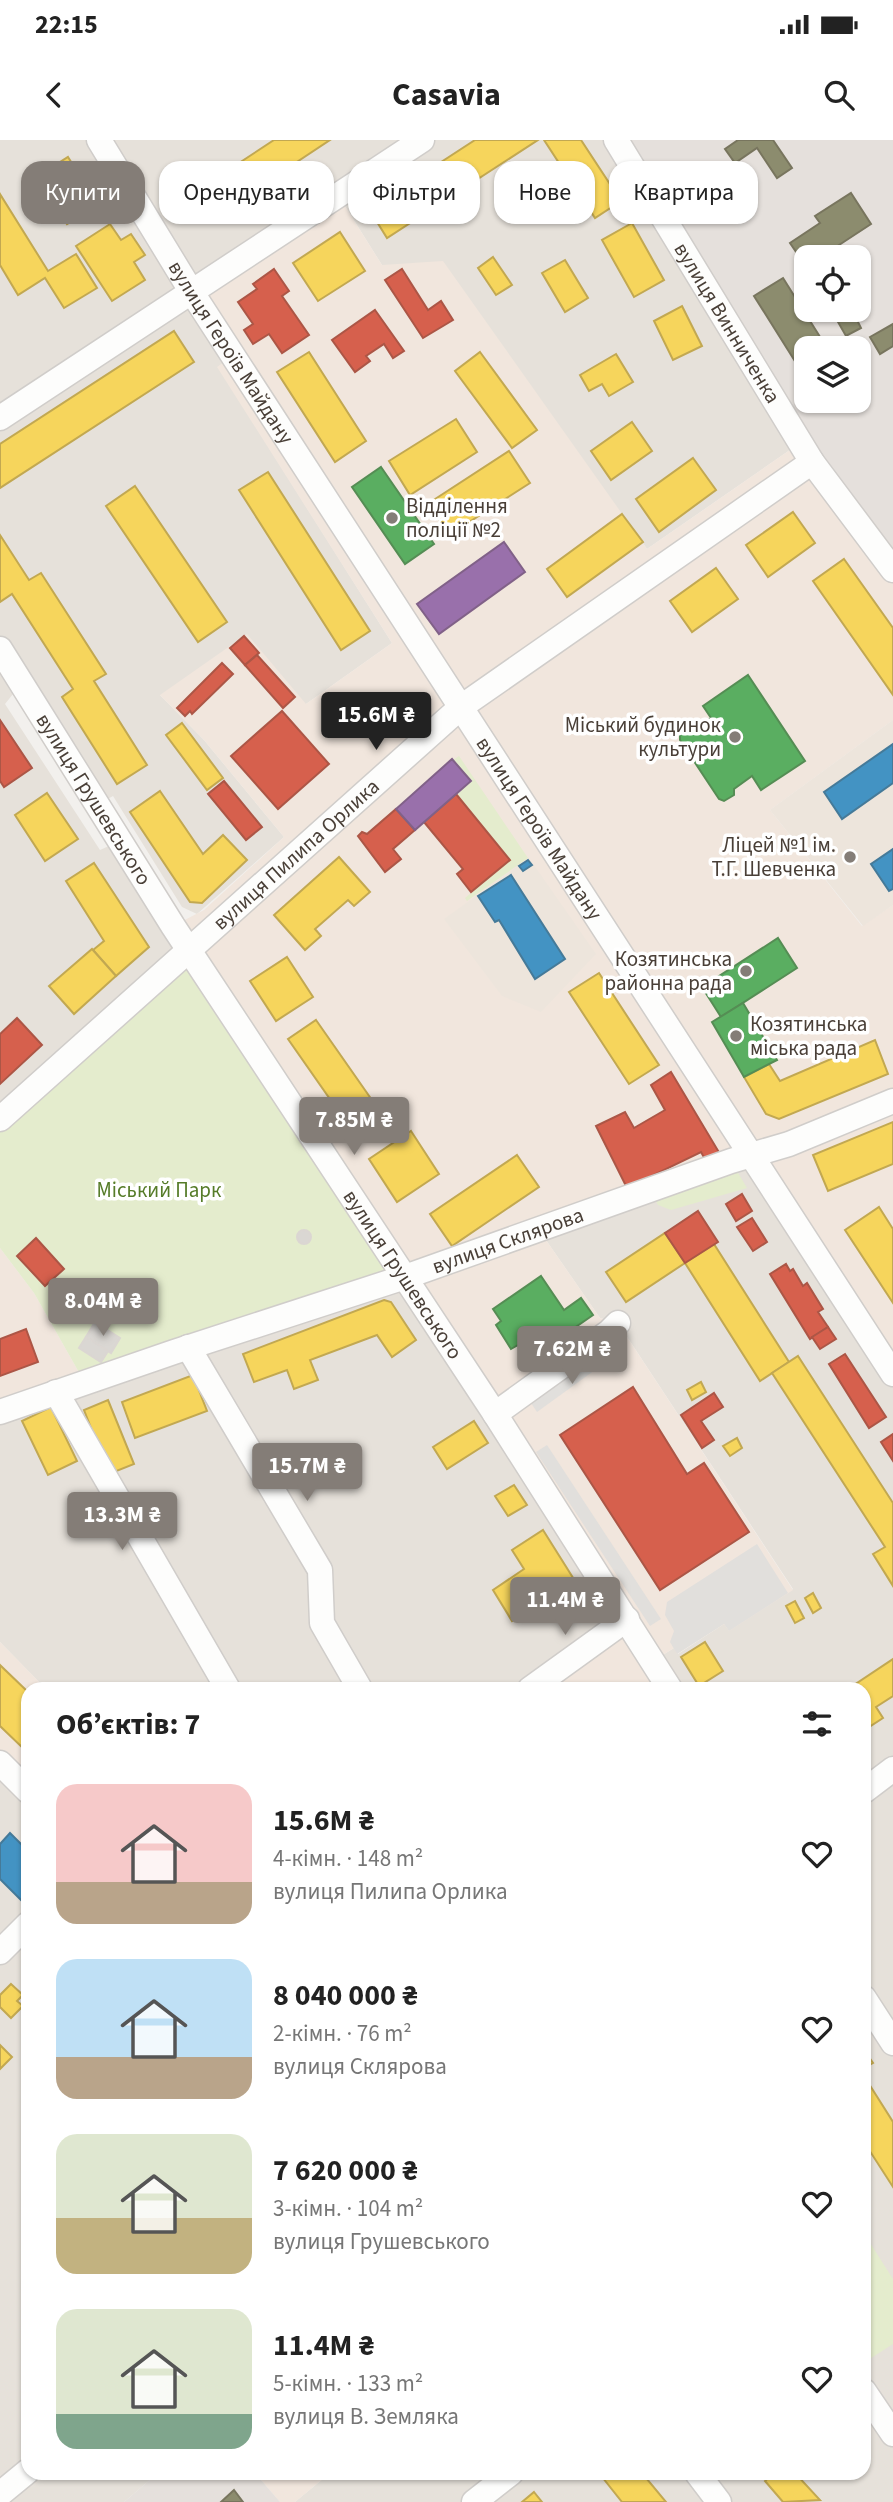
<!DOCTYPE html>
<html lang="uk">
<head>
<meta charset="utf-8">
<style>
	:root { --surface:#fff; --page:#f6f6f6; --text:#222; --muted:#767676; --accent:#847d77 }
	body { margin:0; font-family:"Source Sans 3",sans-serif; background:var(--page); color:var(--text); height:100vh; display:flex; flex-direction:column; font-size:26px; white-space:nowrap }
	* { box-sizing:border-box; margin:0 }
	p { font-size:23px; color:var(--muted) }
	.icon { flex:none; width:38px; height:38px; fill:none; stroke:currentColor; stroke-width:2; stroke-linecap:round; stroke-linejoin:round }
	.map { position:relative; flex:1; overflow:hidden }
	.side { position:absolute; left:21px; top:1542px; width:850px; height:798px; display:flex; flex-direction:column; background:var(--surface); border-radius:21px; box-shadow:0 2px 5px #0004 }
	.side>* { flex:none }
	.hud { position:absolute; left:21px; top:21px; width:852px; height:63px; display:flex; gap:14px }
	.controls { position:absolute; left:794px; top:105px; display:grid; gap:14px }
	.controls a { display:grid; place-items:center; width:77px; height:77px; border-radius:14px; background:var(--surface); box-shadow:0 2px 5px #0004; font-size:35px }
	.price { position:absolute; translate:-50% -60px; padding:0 16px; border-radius:7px; background:var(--accent); color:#fff; font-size:23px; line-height:46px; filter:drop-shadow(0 2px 4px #0008) }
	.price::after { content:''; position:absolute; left:50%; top:42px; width:21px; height:16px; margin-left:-10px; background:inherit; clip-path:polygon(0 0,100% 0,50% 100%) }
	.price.selected { background:#222; color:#fff }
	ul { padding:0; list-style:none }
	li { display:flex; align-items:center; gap:21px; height:175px; padding:0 35px }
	li span { display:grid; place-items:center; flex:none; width:196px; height:140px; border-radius:21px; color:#555 }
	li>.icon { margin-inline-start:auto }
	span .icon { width:84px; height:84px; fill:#fffc; stroke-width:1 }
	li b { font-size:30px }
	h2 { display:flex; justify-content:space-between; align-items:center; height:84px; padding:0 35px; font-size:30px }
	.chip { padding:0 24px; border-radius:21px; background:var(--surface); box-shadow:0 2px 5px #0004; font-size:24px; line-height:63px }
	.chip.selected { background:var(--accent); color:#fff }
	.status { display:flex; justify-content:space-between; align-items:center; height:49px; padding:0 35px; background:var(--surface); direction:ltr }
	.status svg { height:19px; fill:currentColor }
	header { display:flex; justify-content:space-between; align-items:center; height:91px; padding:0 35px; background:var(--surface); font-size:32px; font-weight:700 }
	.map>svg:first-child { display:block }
	.residential { fill:#e6e1da }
	.commercial { fill:#f1e6dd }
	.industrial { fill:#e5e0dc; fill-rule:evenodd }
	.education { fill:#ede5dc }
	.green { fill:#e4eccd }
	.parking { fill:#e1dfdc }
	.homes { fill:#f6d55c; stroke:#c2a851; stroke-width:2 }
	.shops { fill:#d6604d; stroke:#ac5646; stroke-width:2 }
	.offices { fill:#9970ab; stroke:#816188; stroke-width:2 }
	.schools { fill:#4393c3; stroke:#457a99; stroke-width:2 }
	.public { fill:#5aae61; stroke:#558d54; stroke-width:2 }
	.industry { fill:#8c8c6e; stroke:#78755e; stroke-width:2 }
	.building { fill:#dad7d3; stroke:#dbd6d2; stroke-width:2 }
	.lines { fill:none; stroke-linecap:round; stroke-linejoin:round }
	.minor-casing { stroke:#d0cdca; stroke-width:27 }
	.minor { stroke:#fdfdfc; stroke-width:24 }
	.poi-dot { fill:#847d77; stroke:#fff; stroke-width:2.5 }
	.labels { text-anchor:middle; stroke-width:7; stroke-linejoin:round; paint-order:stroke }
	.street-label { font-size:21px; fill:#493f37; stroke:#fff }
	.poi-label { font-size:21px; fill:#493f37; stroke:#fff; text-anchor:end }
	.park-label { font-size:21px; fill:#567c29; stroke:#fff }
</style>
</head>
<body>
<div class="status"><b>22:15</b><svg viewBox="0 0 49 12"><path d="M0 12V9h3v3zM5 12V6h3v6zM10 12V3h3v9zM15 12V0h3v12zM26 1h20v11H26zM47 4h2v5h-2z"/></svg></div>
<header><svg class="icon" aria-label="back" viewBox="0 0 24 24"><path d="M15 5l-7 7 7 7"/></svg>Casavia<svg class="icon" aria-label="search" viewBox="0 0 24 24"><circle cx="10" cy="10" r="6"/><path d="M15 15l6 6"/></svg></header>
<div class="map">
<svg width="893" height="2362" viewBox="0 0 893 2362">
	<rect width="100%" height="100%" fill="#f2f0ed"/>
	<g class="residential">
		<polygon points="0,0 615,0 800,303 647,409 622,374 382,125 338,55 234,215 218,227 392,503 306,564 160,555 204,600 284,697 197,774 182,767 113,656 97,665 21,544 5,564 100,710 120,701 190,810 0,979"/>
		<polygon points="752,1014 893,1233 893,2362 295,2362 330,2333 864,2333 864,1549 670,1549 653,1521 674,1508 678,1514 724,1484 729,1490 793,1449 618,1183 600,1178 539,1090"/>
		<polygon points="405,1137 627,1479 529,1549 46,1549 0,1502 0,1272"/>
		<polygon points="0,1623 28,1651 28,2333 158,2333 124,2362 0,2362"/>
	</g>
	<g class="commercial">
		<polygon points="338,55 382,125 443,121 647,409 800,303 893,430 893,580 770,670 862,786 893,765 893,1233 752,1014 539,1090 600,1178 618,1183 793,1450 729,1491 724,1484 677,1514 674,1508 653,1521 670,1549 530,1549 626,1479 173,786 204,770 284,697 204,600 160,555 247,494 306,564 392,503 217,227 233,216 191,151"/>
		<polygon points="0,1108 34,1153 85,1243 0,1273"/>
		<polygon points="0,1502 46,1549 28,1549 28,1651 0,1623"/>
		<polygon points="255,2333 330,2333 295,2362 280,2362"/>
	</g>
	<g class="industrial">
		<path d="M615,0H893V430ZM807,117H859V170H807ZM807,208H859V261H807Z"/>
		<polygon points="158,2333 255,2333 280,2362 124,2362"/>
	</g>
	<g class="education">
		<polygon points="893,580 893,765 863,786 770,670"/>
		<polygon points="529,718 596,814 541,872 502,856 444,779"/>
	</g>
	<g class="green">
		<polygon points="459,616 528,718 467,761 465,758 510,720 457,655 471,641 453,620"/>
		<polygon points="190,810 405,1137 85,1243 34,1153 0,1108 0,979"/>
		<polygon points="731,1021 747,1048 671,1070 658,1065 650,1050"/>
		<polygon points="865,2095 893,2139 893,2204 865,2222"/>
	</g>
	<g class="parking">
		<polygon points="586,1218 595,1230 537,1272 529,1260"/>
		<polygon points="547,1305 661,1479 650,1486 536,1312"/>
		<polygon points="757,1404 788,1453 729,1491 724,1484 677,1514 670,1502 674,1491 665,1475 667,1462"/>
	</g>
	<g class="homes">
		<polygon points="274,0 330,0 250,53 233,27"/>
		<polygon points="475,0 538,0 387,98 369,69"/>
		<polygon points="544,0 581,0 621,61 595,78"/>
		<polygon points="68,17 98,65 67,84 38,36"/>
		<polygon points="0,54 48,131 76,114 97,148 64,168 45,138 18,155 0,125"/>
		<polygon points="632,83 664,140 634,157 602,100"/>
		<polygon points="110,84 121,100 131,94 145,115 134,122 145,140 112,161 76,106"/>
		<polygon points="340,92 365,131 318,161 293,123"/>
		<polygon points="493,117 512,145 496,155 478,128"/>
		<polygon points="565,120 588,158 565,172 542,133"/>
		<polygon points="682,166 702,206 673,220 654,181"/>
		<polygon points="174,191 194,222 0,348 0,304"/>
		<polygon points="309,212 366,301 335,322 277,232"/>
		<polygon points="480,212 537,290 512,308 455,231"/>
		<polygon points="616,214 633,242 609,256 602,244 589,251 580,235"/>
		<polygon points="456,279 477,312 410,355 389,321"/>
		<polygon points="632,282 652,311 611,340 591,311"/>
		<polygon points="509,311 530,343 449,395 429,363"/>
		<polygon points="693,318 716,350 659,392 636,359"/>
		<polygon points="268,332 370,491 341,510 239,350"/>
		<polygon points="135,346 227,482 198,502 106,366"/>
		<polygon points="793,372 815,403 768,437 746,405"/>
		<polygon points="622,374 643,402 567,457 547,429"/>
		<polygon points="0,395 29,440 41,433 106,534 94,541 147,625 117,644 62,557 73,549 12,454 0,462"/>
		<polygon points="844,419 893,488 893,555 813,441"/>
		<polygon points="716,428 738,459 692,492 670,461"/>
		<polygon points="182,583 223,638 207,650 166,595"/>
		<polygon points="160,651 203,714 223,695 247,720 202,763 190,762 130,672"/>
		<polygon points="47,653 78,699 45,721 15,675"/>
		<polygon points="339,717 370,752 354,766 348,760 315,789 321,796 305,810 274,775"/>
		<polygon points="94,723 149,807 116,836 93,810 104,801 66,741"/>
		<polygon points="92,809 116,836 74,874 49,846"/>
		<polygon points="287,817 313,857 276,881 250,841"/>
		<polygon points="599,833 659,925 629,944 569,852"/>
		<polygon points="316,880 388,983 360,1002 288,899"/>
		<polygon points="875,900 888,934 779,979 766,974 744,937 769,924 780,941"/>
		<polygon points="893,982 893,1024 828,1051 813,1015"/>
		<polygon points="411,991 439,1034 397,1062 369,1019"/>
		<polygon points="517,1015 539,1047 452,1106 430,1074"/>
		<polygon points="879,1067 893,1089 893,1163 845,1090"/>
		<polygon points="665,1093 685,1123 626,1162 606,1132"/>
		<polygon points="714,1104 789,1222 760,1241 685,1123"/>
		<polygon points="384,1160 391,1162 416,1200 392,1217 377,1195 310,1220 318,1240 294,1249 287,1230 254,1242 243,1214"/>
		<polygon points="798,1216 893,1363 893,1446 873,1414 885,1407 772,1233"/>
		<polygon points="193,1235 207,1271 135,1298 122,1262"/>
		<polygon points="701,1242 706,1252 692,1260 687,1250"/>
		<polygon points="108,1260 134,1324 109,1334 84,1270"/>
		<polygon points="51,1267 77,1321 48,1335 22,1281"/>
		<polygon points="474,1281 488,1303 447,1329 433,1307"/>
		<polygon points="737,1298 742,1308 730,1316 723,1306"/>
		<polygon points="514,1345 527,1365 508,1376 495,1356"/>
		<polygon points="543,1390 575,1441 512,1481 493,1450 524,1429 512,1410"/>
		<polygon points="813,1453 821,1468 813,1473 805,1458"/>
		<polygon points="795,1461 804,1478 795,1483 786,1466"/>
		<polygon points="705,1502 723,1531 699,1546 681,1517"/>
		<polygon points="893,1519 893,1556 876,1567 883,1578 869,1587 864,1579 864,1549 848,1549"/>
		<polygon points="0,1525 28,1552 28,1613 0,1586"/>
		<polygon points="11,1844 23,1855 17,1861 23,1866 11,1878 0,1867 0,1855"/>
		<polygon points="0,1905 12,1917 0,1929"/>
		<polygon points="864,1910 873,1923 864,1928"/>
		<polygon points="864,1936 893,1982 893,2047 864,2002"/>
		<polygon points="599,2333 642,2333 666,2362 622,2362"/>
		<polygon points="769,2333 795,2333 820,2360 783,2362 765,2341 772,2335"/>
		<polygon points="534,2352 542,2362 522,2362"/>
	</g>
	<g class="shops">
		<polygon points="274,129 289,151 282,156 309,195 282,213 269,194 253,204 244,190 253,184 238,162 257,149 253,144"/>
		<polygon points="402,129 428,170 441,161 453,180 423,198 385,140"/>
		<polygon points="375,170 404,211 393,218 384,204 366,216 370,221 355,232 332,200"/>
		<polygon points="244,496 259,513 245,525 230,508"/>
		<polygon points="257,515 295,557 283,568 245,525"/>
		<polygon points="222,523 233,534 192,574 190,571 185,576 177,568"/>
		<polygon points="282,571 329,624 278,669 231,616"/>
		<polygon points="0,580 32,628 4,647 0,641"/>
		<polygon points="224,641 262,687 246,700 208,654"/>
		<polygon points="456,654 510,720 471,752 457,734 463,729 424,682"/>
		<polygon points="396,669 415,690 393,709 401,719 385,732 358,696 362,692 367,694"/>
		<polygon points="17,878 42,905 0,944 0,894"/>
		<polygon points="671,932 720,1014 706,1021 701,1012 627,1048 596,986 625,972 634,988 665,970 651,945"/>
		<polygon points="742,1054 752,1071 736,1081 726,1064"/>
		<polygon points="698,1071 718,1102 685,1123 665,1093"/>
		<polygon points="752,1078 767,1102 753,1111 737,1087"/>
		<polygon points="36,1098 64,1129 45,1146 17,1116"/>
		<polygon points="786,1124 790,1131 793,1129 803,1146 807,1143 823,1169 818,1172 828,1187 810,1199 770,1134"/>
		<polygon points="828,1187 836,1199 820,1209 812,1197"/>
		<polygon points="26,1189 38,1222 0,1236 0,1199"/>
		<polygon points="845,1214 886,1277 869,1288 829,1224"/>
		<polygon points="633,1247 687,1334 704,1323 749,1392 660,1450 560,1295"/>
		<polygon points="714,1253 723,1267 701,1281 714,1300 702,1308 681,1275"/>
		<polygon points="893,1294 893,1321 881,1302"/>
	</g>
	<g class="offices">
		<polygon points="504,402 525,432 439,494 417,464"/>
		<polygon points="452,619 471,641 415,690 396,669"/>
	</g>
	<g class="schools">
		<polygon points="893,604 893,643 842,679 824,652"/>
		<polygon points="893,709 893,749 889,751 871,724"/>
		<polygon points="528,720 532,725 523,731 519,726"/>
		<polygon points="511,735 565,819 535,839 499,780 495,782 478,756"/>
		<polygon points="10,1693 28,1711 28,1754 22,1761 0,1739 0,1704"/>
	</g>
	<g class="public">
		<polygon points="381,327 434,404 405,424 352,347"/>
		<polygon points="748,535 805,621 761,650 752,636 734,649 734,655 724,661 719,659 680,600 680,595 684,590 694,591 711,578 703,566"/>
		<polygon points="778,798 797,828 721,877 702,847"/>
		<polygon points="743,863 777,920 744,937 712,882"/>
		<polygon points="541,1136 564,1170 581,1158 593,1175 528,1220 518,1205 511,1209 496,1185 501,1181 493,1169"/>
	</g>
	<g class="industry">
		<polygon points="738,0 773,0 792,28 777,38 757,8 735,23 725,9"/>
		<polygon points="713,29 736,64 712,80 689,45"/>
		<polygon points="851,53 871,84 836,107 842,117 807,117 807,128 790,103 820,83 815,76"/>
		<polygon points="783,138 827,208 807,208 807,232 803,234 754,156"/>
		<polygon points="854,174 861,188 846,196 838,182"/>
		<polygon points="893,184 893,206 880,214 870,197"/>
		<polygon points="234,2350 243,2362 221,2362"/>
	</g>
	<g class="building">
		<circle cx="304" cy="1097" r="7"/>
		<polygon points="95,1182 120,1198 111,1213 86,1197"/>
		<polygon points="86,1197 108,1211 101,1222 79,1208"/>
	</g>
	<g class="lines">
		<g class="minor-casing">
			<g id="minor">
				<path id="s1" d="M99,0L191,151L893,1234"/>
				<path id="s2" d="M616,0L812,322L893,430"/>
				<polyline points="0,278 422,0"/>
				<path id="s3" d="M0,509L173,786L495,1274L670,1549"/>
				<path id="s4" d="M0,979L461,567L812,322"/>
				<polyline points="188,1207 320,1430 322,1483 360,1549"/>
				<polyline points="56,1252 228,1549"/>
				<path id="s5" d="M0,1272L174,1212L405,1137L731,1021L789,1004L893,961"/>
				<polyline points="495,1274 609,1192 618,1183"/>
				<polyline points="530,1549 627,1479"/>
				<polyline points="0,1623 28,1651"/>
				<polyline points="864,1651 893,1629"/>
				<polyline points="0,1812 28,1784"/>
				<polyline points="864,1858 893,1903"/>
				<polyline points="864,2251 893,2294"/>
				<polyline points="697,2333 719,2362"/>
				<polyline points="0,2354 28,2331"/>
				<polyline points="474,2362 511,2333"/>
			</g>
		</g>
		<use href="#minor" class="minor"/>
	</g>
	<g class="poi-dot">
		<circle cx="392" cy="378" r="7"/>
		<circle cx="735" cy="597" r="7"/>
		<circle cx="850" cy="717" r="7"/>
		<circle cx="746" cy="831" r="7"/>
		<circle cx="736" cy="896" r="7"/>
	</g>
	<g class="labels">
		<g class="street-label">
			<text dy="7" stroke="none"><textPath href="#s2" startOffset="214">вулиця Винниченка</textPath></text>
			<text dy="7" stroke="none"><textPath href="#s1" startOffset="250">вулиця Героїв Майдану</textPath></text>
			<text dy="7" stroke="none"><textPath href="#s3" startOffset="177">вулиця Грушевського</textPath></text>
			<text dy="7" stroke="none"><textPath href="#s1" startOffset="817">вулиця Героїв Майдану</textPath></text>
			<text dy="7" stroke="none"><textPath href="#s4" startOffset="397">вулиця Пилипа Орлика</textPath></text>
			<text dy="7" stroke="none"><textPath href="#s5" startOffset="536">вулиця Склярова</textPath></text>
			<text dy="7" stroke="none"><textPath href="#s3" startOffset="744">вулиця Грушевського</textPath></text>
		</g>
		<g class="poi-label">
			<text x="406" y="373" text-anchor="start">Відділення<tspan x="406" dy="24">поліції №2</tspan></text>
			<text x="721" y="592">Міський будинок<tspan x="721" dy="24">культури</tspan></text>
			<text x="836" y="712">Ліцей №1 ім.<tspan x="836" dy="24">Т.Г. Шевченка</tspan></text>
			<text x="732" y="826">Козятинська<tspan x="732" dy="24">районна рада</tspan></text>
			<text x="750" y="891" text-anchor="start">Козятинська<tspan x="750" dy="24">міська рада</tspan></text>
		</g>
		<g class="park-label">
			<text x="159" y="1057">Міський Парк</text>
		</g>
	</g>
</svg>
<div class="controls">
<a><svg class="icon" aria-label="locate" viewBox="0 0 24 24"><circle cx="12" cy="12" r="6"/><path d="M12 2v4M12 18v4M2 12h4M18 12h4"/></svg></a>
<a><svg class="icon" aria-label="layers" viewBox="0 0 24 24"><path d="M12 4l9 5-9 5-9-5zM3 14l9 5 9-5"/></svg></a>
</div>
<b class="price selected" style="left:376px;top:612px">15.6M ₴</b>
<b class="price" style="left:354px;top:1017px">7.85M ₴</b>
<b class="price" style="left:103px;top:1198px">8.04M ₴</b>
<b class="price" style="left:572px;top:1246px">7.62M ₴</b>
<b class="price" style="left:307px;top:1363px">15.7M ₴</b>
<b class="price" style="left:122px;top:1412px">13.3M ₴</b>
<b class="price" style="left:565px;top:1497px">11.4M ₴</b>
<div class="hud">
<a class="chip selected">Купити</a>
<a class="chip">Орендувати</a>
<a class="chip">Фільтри</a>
<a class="chip">Нове</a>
<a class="chip">Квартира</a>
</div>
<section class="side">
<h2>Об’єктів: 7<svg class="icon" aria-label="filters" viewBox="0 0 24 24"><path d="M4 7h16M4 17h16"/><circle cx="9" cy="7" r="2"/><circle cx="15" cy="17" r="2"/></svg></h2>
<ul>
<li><span style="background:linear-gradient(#f6c9c9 70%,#b9a48a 0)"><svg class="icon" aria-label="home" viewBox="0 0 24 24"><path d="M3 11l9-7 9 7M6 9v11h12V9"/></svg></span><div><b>15.6M ₴</b><p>4-кімн. · 148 m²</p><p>вулиця Пилипа Орлика</p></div><svg class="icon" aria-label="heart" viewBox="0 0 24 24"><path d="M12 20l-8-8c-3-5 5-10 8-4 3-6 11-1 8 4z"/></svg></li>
<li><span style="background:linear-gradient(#bfe0f5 70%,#b9a48a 0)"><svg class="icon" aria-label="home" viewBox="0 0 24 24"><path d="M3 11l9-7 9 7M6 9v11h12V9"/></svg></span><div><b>8 040 000 ₴</b><p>2-кімн. · 76 m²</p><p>вулиця Склярова</p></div><svg class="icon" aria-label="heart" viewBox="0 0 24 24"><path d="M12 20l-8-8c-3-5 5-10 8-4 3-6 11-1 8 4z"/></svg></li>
<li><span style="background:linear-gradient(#dfe7d0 60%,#c2b280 0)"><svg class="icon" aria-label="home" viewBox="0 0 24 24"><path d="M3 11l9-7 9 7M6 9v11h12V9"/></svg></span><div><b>7 620 000 ₴</b><p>3-кімн. · 104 m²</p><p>вулиця Грушевського</p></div><svg class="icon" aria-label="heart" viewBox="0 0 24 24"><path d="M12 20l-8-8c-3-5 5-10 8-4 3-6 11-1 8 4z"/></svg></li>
<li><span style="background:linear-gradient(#dfe7d0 75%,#7fa58c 0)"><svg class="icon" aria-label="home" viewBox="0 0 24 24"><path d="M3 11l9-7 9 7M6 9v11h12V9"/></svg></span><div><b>11.4M ₴</b><p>5-кімн. · 133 m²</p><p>вулиця В. Земляка</p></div><svg class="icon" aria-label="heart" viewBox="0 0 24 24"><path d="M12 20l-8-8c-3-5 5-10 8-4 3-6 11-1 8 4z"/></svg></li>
</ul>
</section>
</div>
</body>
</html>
